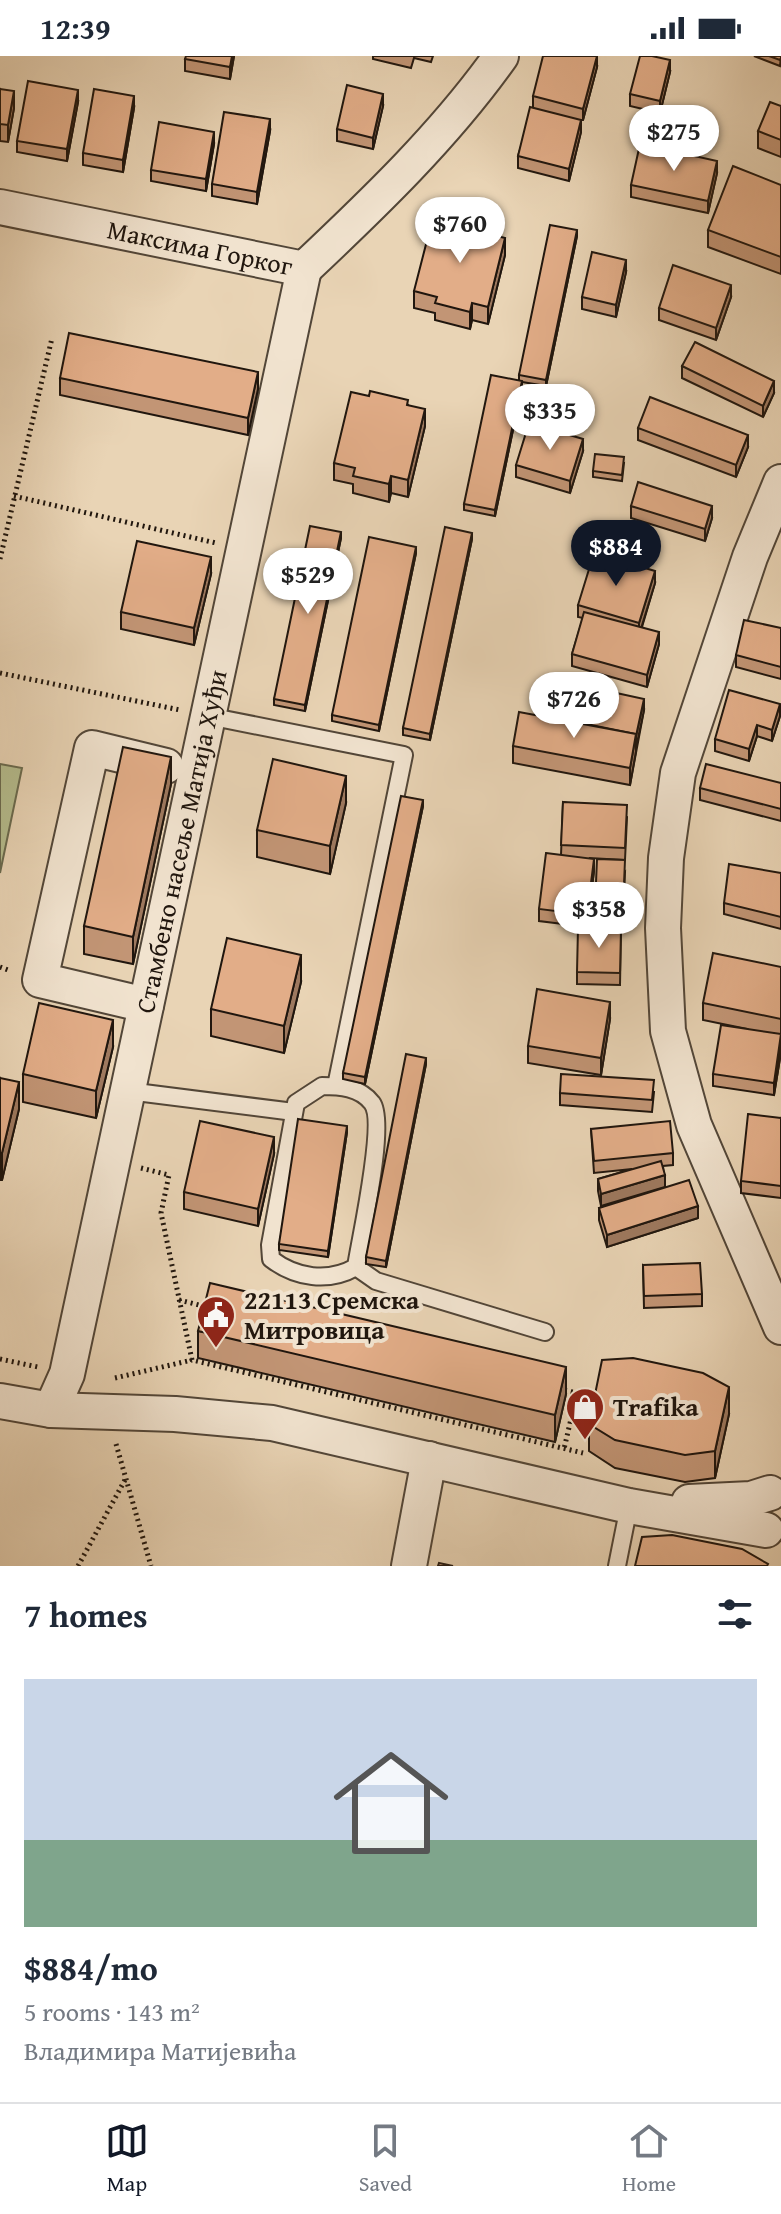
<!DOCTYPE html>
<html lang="en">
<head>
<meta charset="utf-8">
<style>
	:root { --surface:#fff; --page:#f2f2f3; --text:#1f2937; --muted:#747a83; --line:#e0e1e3; --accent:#111827 }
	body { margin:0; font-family:"Gentium Book Plus",serif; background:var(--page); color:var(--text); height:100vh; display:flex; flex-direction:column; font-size:30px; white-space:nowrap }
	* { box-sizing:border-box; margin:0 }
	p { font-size:26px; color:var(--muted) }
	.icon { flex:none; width:44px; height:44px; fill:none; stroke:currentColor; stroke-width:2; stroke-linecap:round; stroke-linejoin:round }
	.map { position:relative; height:1510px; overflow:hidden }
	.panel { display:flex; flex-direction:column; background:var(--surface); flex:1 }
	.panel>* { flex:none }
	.price { position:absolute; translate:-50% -68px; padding:0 18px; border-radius:28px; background:#fff; color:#222; font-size:26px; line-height:52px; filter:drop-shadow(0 2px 4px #0008) }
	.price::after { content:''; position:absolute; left:50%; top:48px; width:24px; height:18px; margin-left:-12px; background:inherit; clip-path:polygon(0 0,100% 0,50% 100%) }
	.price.selected { background:var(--accent); color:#fff }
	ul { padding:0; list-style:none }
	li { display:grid; align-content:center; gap:16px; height:424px; padding:0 24px }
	li span { display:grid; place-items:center; height:248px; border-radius:0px; color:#555 }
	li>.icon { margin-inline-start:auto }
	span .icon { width:144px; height:144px; fill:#fffc; stroke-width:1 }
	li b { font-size:34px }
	h2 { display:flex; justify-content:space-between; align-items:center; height:96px; padding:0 24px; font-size:34px }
	.status { display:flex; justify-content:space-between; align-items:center; height:56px; padding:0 40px; background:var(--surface); direction:ltr }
	.status svg { height:22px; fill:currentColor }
	.menu { display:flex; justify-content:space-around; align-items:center; height:112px; border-top:2px solid var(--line); background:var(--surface); font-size:22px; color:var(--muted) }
	.menu a { display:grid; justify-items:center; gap:4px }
	.menu .selected { color:var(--accent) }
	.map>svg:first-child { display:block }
	.pitch { fill:#b5bd8e; stroke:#6a6a4e; stroke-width:2 }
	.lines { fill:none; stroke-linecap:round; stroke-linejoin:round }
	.lane-casing { stroke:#524638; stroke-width:20 }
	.street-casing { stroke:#524638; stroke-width:38 }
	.path { stroke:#20160e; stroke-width:5; stroke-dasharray:2 4; stroke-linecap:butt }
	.lane { stroke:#f1e3cf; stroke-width:16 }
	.street { stroke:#f1e3cf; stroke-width:34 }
	.wall { fill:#c29575; stroke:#20160e; stroke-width:2 }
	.shaded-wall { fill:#9e795f; stroke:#20160e; stroke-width:2 }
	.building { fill:#e2ad88; stroke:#20160e; stroke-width:2 }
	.labels { text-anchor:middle; stroke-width:8; stroke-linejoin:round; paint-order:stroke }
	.street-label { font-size:26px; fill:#20160e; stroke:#f1e3cf }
	.poi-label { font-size:26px; font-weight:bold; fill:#20160e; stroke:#f1e3cf; text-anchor:start }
</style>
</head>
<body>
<div class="status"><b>12:39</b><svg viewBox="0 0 49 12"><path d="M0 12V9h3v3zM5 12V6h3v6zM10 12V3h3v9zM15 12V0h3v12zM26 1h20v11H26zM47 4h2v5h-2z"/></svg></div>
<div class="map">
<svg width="781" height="1510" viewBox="0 0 781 1510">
	<rect width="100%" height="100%" fill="#e9d4b5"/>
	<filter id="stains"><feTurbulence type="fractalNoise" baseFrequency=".0025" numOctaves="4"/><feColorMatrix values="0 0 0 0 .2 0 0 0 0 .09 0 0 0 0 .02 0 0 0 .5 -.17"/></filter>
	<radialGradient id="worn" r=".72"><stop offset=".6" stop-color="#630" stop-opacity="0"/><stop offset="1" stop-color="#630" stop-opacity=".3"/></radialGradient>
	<polygon class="pitch" points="0,708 22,712 0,817"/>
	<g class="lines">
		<g class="lane-casing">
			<g id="lane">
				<polyline points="208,660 404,699 336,1030"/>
				<path d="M322,1030C339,1030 360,1031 372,1047C387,1066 360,1183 356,1211C328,1227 296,1222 271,1203L270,1189L296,1047Z"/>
				<polyline points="128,1035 294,1056"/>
				<polyline points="356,1211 376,1225 545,1276"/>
				<polyline points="617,1510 629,1450"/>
			</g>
		</g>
		<g class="street-casing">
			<g id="street">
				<path id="s1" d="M0,151L304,213C374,147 445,79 501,0"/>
				<polyline points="781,426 750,501 678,717 666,802 663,872 668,975 694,1069 781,1271"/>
				<polyline points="146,949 40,924 92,692 166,710"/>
				<polyline points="0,1345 51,1354 175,1358 272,1367 629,1450 766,1474"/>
				<path id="s2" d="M51,1354L67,1318L304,213"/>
				<polyline points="689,1446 751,1443 770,1437"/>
				<polyline points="409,1510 429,1403"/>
			</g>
		</g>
		<g class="path">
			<polyline points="14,440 216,487"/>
			<polyline points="0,503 52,282"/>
			<polyline points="0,617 180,654"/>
			<polyline points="0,911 11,915"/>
			<polyline points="141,1112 169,1119 161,1157 192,1304 583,1397"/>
			<polyline points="179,1244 211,1252"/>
			<polyline points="0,1303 38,1311"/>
			<polyline points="115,1322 192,1304"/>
			<polyline points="559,1333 577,1337 564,1393"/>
			<polyline points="116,1388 151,1510"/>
			<polyline points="78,1510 126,1422"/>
		</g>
		<use href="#lane" class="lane"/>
		<use href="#street" class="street"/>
	</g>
	<g class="wall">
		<polygon points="234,0 230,23 185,15 185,3"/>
		<polygon points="373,0 433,0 431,6 414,2 411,12 373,3"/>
		<polygon points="754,0 781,0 780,10"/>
		<polygon points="597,11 583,64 581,64 581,76 569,125 518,112 518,100 533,52 533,40"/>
		<polygon points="670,16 660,57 630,50 630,38"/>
		<polygon points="0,33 14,52 8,86 0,85"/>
		<polygon points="78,46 67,105 17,96 17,85"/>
		<polygon points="383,50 373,93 337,85 337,73"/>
		<polygon points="781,50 781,101 758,92 758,75"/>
		<polygon points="134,52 123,116 83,109 83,97"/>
		<polygon points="270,75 257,148 212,140 212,128"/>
		<polygon points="214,88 206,135 151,125 151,114"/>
		<polygon points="717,117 708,157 631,141 631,129"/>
		<polygon points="781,129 781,218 708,191 708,174"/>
		<polygon points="490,179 505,199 488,268 472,264 470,273 435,264 435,257 414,252 414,235"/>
		<polygon points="577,180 546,330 522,326 522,331 495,460 464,454 464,448 519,325 519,319"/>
		<polygon points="626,216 616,261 582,253 582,241"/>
		<polygon points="731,241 716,284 659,264 659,252"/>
		<polygon points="682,310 774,337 763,361 682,322"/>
		<polygon points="60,322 258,333 248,379 60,339"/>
		<polygon points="408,349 425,370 408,441 391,437 389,446 353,437 353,428 334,424 334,407"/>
		<polygon points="638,372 748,391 736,421 638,384"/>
		<polygon points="583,395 570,437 516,421 516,409"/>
		<polygon points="624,407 622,425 593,421 593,415"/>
		<polygon points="631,450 712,462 705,485 631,462"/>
		<polygon points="341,482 305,655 274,649 274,643"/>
		<polygon points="472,483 430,684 403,679 403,672"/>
		<polygon points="416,497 379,675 332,665 332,659"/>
		<polygon points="211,518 194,589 121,573 121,556"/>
		<polygon points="655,527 642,571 659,588 647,631 572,610 572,598 583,562 578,561 578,549"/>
		<polygon points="781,572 781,623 736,611 736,599"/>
		<polygon points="644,654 630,729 513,707 513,690"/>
		<polygon points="780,660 772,685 757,680 749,705 715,695 715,683"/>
		<polygon points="781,727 781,765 700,744 700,732"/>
		<polygon points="171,728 133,908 84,898 84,870"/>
		<polygon points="563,746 627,761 625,804 590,802 594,815 587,871 539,865 539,853 561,799"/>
		<polygon points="346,747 330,818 257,801 257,774"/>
		<polygon points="423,750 365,1028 343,1023 343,1017"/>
		<polygon points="625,816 623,864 595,862 595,850"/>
		<polygon points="781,817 781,873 724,858 724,847"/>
		<polygon points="621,873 620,929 577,928 577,916"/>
		<polygon points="781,911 781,996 774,1039 713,1030 713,1018 747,973 703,964 703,947"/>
		<polygon points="301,926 284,997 211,980 211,953"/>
		<polygon points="610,963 601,1019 528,1007 528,990"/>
		<polygon points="113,991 96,1062 23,1046 23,1018"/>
		<polygon points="426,1008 386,1211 366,1208 366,1201"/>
		<polygon points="0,1022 19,1053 2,1124 0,1124"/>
		<polygon points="654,1036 652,1056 560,1049 560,1037"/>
		<polygon points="781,1062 781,1142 741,1137 741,1125"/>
		<polygon points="591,1073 673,1097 673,1109 663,1110 665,1131 601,1150 598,1135 598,1123 632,1113 594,1117"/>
		<polygon points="347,1076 328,1201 279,1194 279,1188"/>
		<polygon points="274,1098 258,1170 184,1153 184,1136"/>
		<polygon points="599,1152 698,1162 607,1191 599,1164"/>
		<polygon points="643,1209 702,1238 702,1250 644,1252"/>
		<polygon points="198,1275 566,1338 555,1386 198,1302"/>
		<polygon points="729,1358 715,1422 685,1426 615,1412 589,1395 589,1368"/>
	</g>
	<g class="shaded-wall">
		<polygon points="232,0 234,0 230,23 230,11"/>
		<polygon points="597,0 597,11 583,64 583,53"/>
		<polygon points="670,4 670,16 660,57 660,45"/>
		<polygon points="78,34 78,46 67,105 67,93"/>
		<polygon points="14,35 14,52 8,86 8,69"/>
		<polygon points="383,38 383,50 373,93 373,82"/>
		<polygon points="134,40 134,52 123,116 123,104"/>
		<polygon points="270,63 270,75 257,148 257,136"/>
		<polygon points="581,64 581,76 569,125 569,113"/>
		<polygon points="214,76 214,88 206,135 206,123"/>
		<polygon points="717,105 717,117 708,157 708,145"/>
		<polygon points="577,174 577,180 546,330 546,324"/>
		<polygon points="505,182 505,199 488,268 488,251"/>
		<polygon points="626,204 626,216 616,261 616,249"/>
		<polygon points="731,229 731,241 716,284 716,272"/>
		<polygon points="472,247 472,264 470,273 470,256"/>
		<polygon points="258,316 258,333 248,379 248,362"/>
		<polygon points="522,325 522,331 495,460 495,454"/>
		<polygon points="774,325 774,337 763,361 763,350"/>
		<polygon points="425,353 425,370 408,441 408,424"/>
		<polygon points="748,379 748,391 736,421 736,409"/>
		<polygon points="583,383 583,395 570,437 570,425"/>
		<polygon points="391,420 391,437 389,446 389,428"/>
		<polygon points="712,450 712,462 705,485 705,473"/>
		<polygon points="341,476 341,482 305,655 305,649"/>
		<polygon points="472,477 472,483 430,684 430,678"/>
		<polygon points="416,491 416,497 379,675 379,669"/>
		<polygon points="211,501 211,518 194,589 194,572"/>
		<polygon points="655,515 655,527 639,579 639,567"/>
		<polygon points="659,576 659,588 647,631 647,619"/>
		<polygon points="644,643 644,654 636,692 636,680"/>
		<polygon points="780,648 780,660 772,685 772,674"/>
		<polygon points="757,669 757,680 749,705 749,693"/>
		<polygon points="636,678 636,695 630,729 630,712"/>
		<polygon points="171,701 171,728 133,908 133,881"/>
		<polygon points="346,720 346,747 330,818 330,790"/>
		<polygon points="423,744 423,750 365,1028 365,1021"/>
		<polygon points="594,803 594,815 587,871 587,859"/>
		<polygon points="301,899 301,926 284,997 284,970"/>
		<polygon points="610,946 610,963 601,1019 601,1002"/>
		<polygon points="113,964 113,991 96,1062 96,1035"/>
		<polygon points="781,984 781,996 774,1039 774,1027"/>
		<polygon points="426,1002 426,1008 386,1211 386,1205"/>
		<polygon points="19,1026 19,1053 2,1124 2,1097"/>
		<polygon points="347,1070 347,1076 328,1201 328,1195"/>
		<polygon points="274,1081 274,1098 258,1170 258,1153"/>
		<polygon points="665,1119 665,1131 601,1150 601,1138"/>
		<polygon points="698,1150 698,1162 607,1191 607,1179"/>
		<polygon points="566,1311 566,1338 555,1386 555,1359"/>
		<polygon points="729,1331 729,1358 715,1422 715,1395"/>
	</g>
	<g class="building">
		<polygon points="186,0 232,0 230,11 185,3"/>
		<polygon points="543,0 597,0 583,53 533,40"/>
		<polygon points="640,0 652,0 670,4 660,45 630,38"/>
		<polygon points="769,0 781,0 781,2 780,4"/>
		<polygon points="28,25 78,34 67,93 17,85"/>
		<polygon points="347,29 383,38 373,82 337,73"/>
		<polygon points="0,33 14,35 8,69 0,68"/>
		<polygon points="94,33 134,40 123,104 83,97"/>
		<polygon points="770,46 781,50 781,84 758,75"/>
		<polygon points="530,51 581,64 569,113 518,100"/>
		<polygon points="224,56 270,63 257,136 212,128"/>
		<polygon points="159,66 214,76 206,123 151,114"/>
		<polygon points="640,88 717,105 708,145 631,129"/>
		<polygon points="733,110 781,129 781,201 708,174"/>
		<polygon points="457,164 490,172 489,178 505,182 488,251 472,247 470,256 435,247 437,241 414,235 432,165 455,171"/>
		<polygon points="550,169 577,174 546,324 519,319"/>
		<polygon points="592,196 626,204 616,249 582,241"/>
		<polygon points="673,209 731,229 716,272 659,252"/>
		<polygon points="69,277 258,316 248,362 60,322"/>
		<polygon points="695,286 774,325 763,350 682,310"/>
		<polygon points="491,319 522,325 495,454 464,448"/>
		<polygon points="370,335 408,344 407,349 425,353 408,424 391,420 389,428 353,420 355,412 334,407 351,336 369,340"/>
		<polygon points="650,341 748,379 736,409 638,372"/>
		<polygon points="529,367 583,383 570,425 516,409"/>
		<polygon points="595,398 624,401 622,419 593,415"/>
		<polygon points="638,426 712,450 705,473 631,450"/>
		<polygon points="310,470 341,476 305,649 274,643"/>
		<polygon points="445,471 472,477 430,678 403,672"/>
		<polygon points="369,481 416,491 379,669 332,659"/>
		<polygon points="137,485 211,501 194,572 121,556"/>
		<polygon points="594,497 655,515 639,567 578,549"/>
		<polygon points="584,556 659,576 647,619 572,598"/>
		<polygon points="744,564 781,572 781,611 736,599"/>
		<polygon points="598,633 644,643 636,680 636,678 591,669"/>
		<polygon points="729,634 780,648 772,674 757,669 749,693 715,683"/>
		<polygon points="519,656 636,678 630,712 513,690"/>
		<polygon points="123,691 171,701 133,881 84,870"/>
		<polygon points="273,703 346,720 330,790 257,774"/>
		<polygon points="706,708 781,727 781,753 700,732"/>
		<polygon points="401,740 423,744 365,1021 343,1017"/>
		<polygon points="563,746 627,749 625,792 561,789"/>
		<polygon points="546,797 594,803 587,859 539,853"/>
		<polygon points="597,803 625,804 623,852 595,850"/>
		<polygon points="729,808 781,817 781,861 724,847"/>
		<polygon points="578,872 621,873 620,917 577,916"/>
		<polygon points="227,882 301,899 284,970 211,953"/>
		<polygon points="713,897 781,911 781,963 703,947"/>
		<polygon points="537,933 610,946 601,1002 528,990"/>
		<polygon points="39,947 113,964 96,1035 23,1018"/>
		<polygon points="721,969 781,978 774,1027 713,1018"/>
		<polygon points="406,998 426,1002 386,1205 366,1201"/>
		<polygon points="561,1018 654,1024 652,1044 560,1037"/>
		<polygon points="0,1022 19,1026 2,1097 0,1097"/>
		<polygon points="748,1058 781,1062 781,1130 741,1125"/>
		<polygon points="298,1063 347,1070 328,1195 279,1188"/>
		<polygon points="200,1065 274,1081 258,1153 184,1136"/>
		<polygon points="670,1065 673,1097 594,1105 591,1073"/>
		<polygon points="661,1105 665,1119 601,1138 598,1123"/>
		<polygon points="689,1124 698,1150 607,1179 599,1152"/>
		<polygon points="700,1207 702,1238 644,1240 643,1209"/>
		<polygon points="210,1227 566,1311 555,1359 198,1275"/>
		<polygon points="633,1302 703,1317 729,1331 715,1395 685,1399 615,1384 589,1368 602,1304"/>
		<polygon points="672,1479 742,1493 768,1508 767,1510 635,1510 642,1481"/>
		<polygon points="439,1507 453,1510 438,1510"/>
	</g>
	<defs>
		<g id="civic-pin" transform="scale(2)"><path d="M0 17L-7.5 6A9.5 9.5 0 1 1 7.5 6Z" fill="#8f2418" stroke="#f1e3cf"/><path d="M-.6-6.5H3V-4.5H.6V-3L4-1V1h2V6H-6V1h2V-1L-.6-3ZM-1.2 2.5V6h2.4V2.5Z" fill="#fff"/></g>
		<g id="shop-pin" transform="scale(2)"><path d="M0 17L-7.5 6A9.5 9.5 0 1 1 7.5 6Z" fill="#8f2418" stroke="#f1e3cf"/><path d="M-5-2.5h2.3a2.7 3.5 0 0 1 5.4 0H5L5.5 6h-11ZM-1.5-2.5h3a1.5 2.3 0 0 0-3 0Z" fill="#fff"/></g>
	</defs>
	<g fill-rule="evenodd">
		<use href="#civic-pin" x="216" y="1259"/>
		<use href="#shop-pin" x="585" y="1351"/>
	</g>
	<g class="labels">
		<g class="street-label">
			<text dy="9" stroke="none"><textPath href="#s1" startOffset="204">Максима Горког</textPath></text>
			<text dy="9" stroke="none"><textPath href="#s2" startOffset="584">Стамбено насеље Матија Хуђи</textPath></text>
		</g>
		<g class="poi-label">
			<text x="244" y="1253">22113 Сремска<tspan x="244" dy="30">Митровица</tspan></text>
			<text x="613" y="1360">Trafika</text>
		</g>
	</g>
	<rect width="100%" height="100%" filter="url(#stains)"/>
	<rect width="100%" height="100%" fill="url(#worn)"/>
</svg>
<b class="price" style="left:674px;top:117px">$275</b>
<b class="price" style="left:460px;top:209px">$760</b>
<b class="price" style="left:550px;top:396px">$335</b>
<b class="price selected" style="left:616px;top:532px">$884</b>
<b class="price" style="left:308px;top:560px">$529</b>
<b class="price" style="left:574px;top:684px">$726</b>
<b class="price" style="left:599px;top:894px">$358</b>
</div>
<section class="panel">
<h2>7 homes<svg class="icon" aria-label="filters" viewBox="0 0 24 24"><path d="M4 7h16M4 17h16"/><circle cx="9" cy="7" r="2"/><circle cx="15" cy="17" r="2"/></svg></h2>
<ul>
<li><span style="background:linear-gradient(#c9d6e8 65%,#7fa58c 0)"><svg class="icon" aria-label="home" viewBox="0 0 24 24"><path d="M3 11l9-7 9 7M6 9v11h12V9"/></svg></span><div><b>$884/mo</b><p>5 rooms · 143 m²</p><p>Владимира Матијевића</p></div></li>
</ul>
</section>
<nav class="menu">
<a class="selected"><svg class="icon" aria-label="map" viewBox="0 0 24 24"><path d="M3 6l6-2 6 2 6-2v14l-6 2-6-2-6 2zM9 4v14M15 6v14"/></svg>Map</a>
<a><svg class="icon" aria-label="saved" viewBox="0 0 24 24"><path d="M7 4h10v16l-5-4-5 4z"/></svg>Saved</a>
<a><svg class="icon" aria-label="home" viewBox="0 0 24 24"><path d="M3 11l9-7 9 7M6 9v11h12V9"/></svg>Home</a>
</nav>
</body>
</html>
